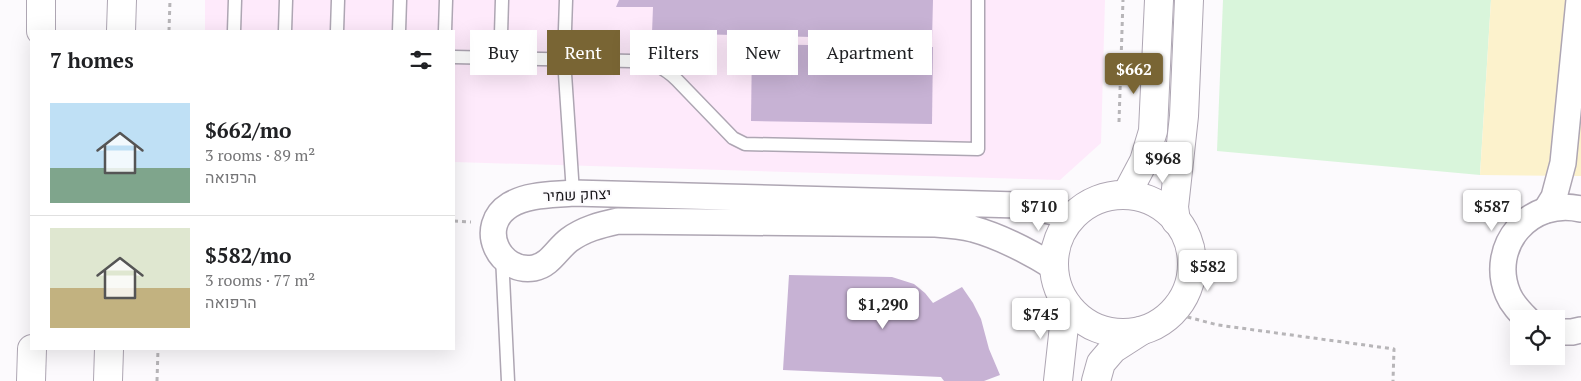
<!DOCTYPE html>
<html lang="en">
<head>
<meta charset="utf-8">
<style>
	:root { --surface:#fff; --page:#f6f6f6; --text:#202124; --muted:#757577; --line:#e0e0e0; --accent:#796534 }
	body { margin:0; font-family:"PT Serif",Heebo,serif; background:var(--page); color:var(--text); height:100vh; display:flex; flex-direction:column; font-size:19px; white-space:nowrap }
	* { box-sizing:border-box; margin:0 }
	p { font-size:16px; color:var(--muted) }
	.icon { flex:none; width:28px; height:28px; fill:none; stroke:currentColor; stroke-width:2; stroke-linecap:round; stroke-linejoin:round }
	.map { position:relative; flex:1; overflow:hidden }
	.panel { position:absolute; left:30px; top:30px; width:425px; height:320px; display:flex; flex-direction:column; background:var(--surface); border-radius:0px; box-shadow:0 5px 20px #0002 }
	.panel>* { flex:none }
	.top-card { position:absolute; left:470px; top:30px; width:475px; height:45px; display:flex; gap:10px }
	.tools { position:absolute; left:1510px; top:310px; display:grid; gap:10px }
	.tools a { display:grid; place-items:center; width:55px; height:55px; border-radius:0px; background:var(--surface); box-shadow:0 5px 20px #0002; font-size:25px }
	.price { position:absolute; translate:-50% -42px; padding:0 11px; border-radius:5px; background:#fff; color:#222; font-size:16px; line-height:32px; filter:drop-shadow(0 1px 2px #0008) }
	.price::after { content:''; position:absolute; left:50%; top:30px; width:15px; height:11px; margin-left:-8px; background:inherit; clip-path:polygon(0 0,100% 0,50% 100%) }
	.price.current { background:var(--accent); color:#fff }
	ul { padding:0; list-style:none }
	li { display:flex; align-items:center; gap:15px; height:125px; padding:0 20px }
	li+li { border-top:1px solid var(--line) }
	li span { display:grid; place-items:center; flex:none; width:140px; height:100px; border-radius:0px; color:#555 }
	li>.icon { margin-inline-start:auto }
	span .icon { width:60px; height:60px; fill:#fffc; stroke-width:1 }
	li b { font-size:21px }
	h2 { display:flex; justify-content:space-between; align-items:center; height:60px; padding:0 20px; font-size:21px }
	.chip { padding:0 18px; border-radius:0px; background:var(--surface); box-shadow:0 5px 20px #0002; font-size:18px; line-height:45px }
	.chip.current { background:var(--accent); color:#fff }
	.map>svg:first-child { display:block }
	.medical { fill:#feeafb }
	.green { fill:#d9f5db }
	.sand { fill:#fcf2cc }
	.building { fill:#c7b2d4 }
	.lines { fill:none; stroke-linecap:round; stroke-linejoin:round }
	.lane-casing { stroke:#aea6b3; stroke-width:15 }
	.street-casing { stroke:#aea6b3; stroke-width:28 }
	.secondary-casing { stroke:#aea6b3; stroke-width:30 }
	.path { stroke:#b7b5b8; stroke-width:3; stroke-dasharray:4 4; stroke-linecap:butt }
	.lane { stroke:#fff; stroke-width:12 }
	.street { stroke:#fff; stroke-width:25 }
	.secondary { stroke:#fff; stroke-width:28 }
	.labels { text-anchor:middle; stroke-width:4; stroke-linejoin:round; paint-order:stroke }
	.street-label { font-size:15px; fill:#18151a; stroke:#fcfafd }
</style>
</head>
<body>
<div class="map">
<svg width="1581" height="381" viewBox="0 0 1581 381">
	<rect width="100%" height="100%" fill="#fcfafd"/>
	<polygon class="medical" points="205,0 1105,0 1101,143 1060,180 454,162 454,31 205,31"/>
	<polygon class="green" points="1223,0 1491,0 1480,175 1217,151"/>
	<polygon class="sand" points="1491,0 1581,0 1581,176 1480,175"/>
	<g class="building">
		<polygon points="619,0 933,0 932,40 652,33 653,7 616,7"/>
		<polygon points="752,44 933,47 932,124 751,121"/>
		<polygon points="789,275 892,277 914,284 925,293 933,303 962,287 973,303 981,319 989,349 1000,375 984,381 944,381 941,377 783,370"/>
	</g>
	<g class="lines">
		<g class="lane-casing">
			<g id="lane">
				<polyline points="566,0 564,59 573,193"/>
				<polyline points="234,31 235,0"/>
				<polyline points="285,31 286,0"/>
				<polyline points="337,31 338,0"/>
				<polyline points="399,31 400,0"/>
				<polyline points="445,31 446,0"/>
				<polyline points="501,34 502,0"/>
				<path d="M454,57L631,61C650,62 663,66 677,80L733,138L745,144L978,149V0"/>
				<polyline points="502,256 508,381"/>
			</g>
		</g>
		<g class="street-casing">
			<g id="street">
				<polyline points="1546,210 1554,197 1563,163 1579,0"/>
				<path d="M1054,267C1028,251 1002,237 973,229C961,226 947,225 934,224L618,221C600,225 584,229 569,240C557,249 550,265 534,268C499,274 476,226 510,205C528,194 553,195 573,193L1021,205L1073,216"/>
				<path d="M1527,319C1520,312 1512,304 1508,294C1488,246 1530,197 1581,209"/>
				<polyline points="1556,332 1572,332 1581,330"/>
			</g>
		</g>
		<g class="secondary-casing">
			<g id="secondary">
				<polyline points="41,31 41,0"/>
				<polyline points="121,31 122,0"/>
				<polyline points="1126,195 1144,161 1153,131 1159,0"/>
				<circle cx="1123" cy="264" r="69"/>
				<polyline points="1176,221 1174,207 1184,116 1189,0"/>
				<polyline points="31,381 32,349"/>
				<polyline points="108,381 109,349"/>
				<polyline points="1058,381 1064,326 1064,301"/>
				<polyline points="1096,381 1101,363 1113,349 1141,331"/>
			</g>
		</g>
		<g class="path">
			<polyline points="169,31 170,0"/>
			<polyline points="1119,122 1123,0"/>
			<polyline points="454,221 471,222"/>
			<polyline points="1172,313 1218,325 1394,349 1393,381"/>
			<polyline points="157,381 158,349"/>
		</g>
		<use href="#lane" class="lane"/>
		<use href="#street" class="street"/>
		<use href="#secondary" class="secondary"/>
	</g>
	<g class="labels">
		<g class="street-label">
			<text transform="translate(577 195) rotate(-2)" y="5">יצחק שמיר</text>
		</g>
	</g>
</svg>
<div class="tools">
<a><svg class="icon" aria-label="locate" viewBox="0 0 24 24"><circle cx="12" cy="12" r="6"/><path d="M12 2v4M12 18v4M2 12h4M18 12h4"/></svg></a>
</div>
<b class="price current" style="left:1134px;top:95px">$662</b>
<b class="price" style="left:1163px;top:184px">$968</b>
<b class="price" style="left:1039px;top:232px">$710</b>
<b class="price" style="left:1492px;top:232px">$587</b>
<b class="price" style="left:1208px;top:292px">$582</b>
<b class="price" style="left:883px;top:330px">$1,290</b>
<b class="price" style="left:1041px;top:340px">$745</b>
<div class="top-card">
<a class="chip">Buy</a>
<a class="chip current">Rent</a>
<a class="chip">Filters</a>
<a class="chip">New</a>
<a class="chip">Apartment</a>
</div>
<section class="panel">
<h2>7 homes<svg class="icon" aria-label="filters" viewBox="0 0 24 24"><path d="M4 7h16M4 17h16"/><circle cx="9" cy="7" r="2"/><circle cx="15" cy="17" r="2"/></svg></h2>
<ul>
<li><span style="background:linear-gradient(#bfe0f5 65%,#7fa58c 0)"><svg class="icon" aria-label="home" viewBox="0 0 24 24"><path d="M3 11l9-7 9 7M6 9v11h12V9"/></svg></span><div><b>$662/mo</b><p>3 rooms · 89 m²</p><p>הרפואה</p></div></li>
<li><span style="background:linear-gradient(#dfe7d0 60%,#c2b280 0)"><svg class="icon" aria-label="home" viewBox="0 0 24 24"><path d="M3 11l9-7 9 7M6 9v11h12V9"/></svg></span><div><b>$582/mo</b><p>3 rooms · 77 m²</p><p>הרפואה</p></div></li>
</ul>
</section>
</div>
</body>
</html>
